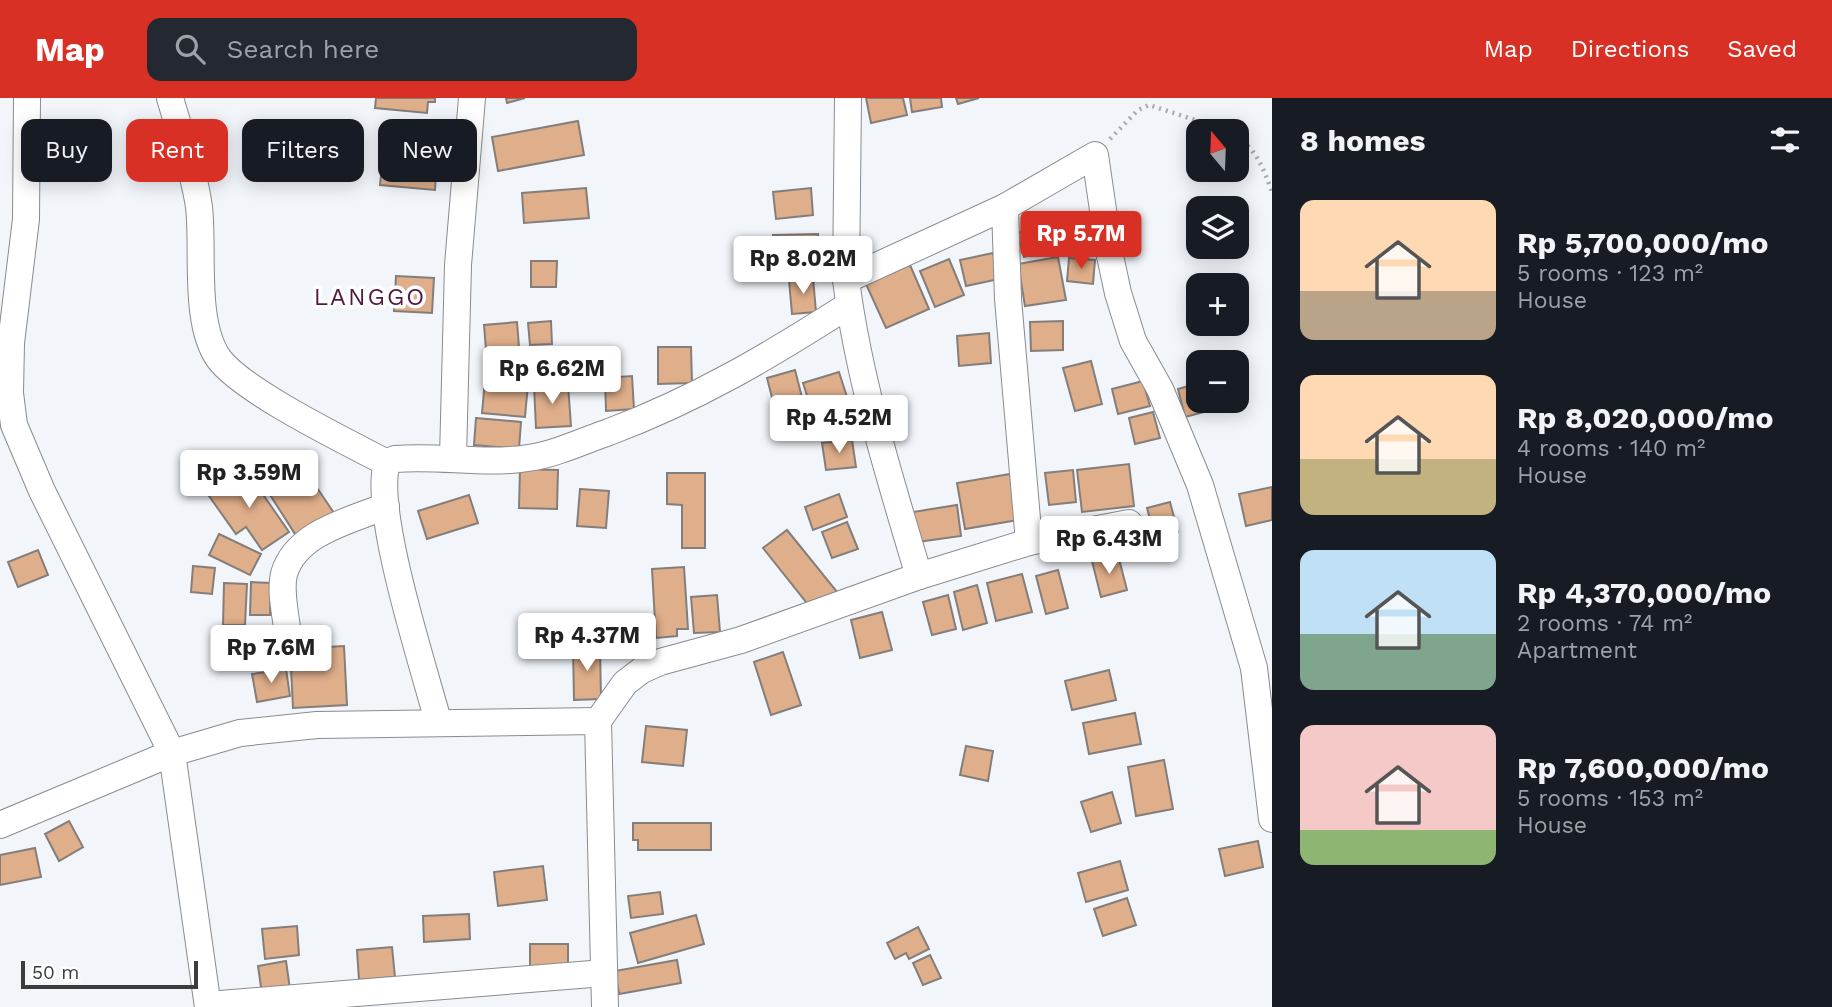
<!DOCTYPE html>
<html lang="en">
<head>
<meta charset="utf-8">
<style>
	:root { --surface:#171b24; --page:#242831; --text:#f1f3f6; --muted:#9ea1a6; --accent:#d93025 }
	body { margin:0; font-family:"Work Sans",sans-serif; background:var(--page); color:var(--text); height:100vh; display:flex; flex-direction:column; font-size:26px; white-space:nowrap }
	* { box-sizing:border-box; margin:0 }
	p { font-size:23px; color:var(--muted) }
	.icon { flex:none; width:38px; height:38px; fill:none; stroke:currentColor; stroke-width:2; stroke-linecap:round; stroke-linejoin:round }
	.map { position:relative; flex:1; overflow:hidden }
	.panel { display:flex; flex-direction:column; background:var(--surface); width:560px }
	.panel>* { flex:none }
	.top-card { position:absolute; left:21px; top:21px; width:665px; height:63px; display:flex; gap:14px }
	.needle { width:46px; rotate:341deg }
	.buttons { position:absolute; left:1186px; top:21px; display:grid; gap:14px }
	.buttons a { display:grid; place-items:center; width:63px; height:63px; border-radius:14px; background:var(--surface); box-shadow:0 4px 18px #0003; font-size:35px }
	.scale { position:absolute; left:21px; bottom:18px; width:177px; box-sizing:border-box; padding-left:7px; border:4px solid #3a3c3e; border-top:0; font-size:19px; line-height:24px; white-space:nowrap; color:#3a3c3e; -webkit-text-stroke:5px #fff; paint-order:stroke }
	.price { position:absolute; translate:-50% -60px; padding:0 16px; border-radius:7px; background:#fff; color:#222; font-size:23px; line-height:46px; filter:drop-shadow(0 2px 4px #0008) }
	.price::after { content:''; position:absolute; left:50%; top:42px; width:21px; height:16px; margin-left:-10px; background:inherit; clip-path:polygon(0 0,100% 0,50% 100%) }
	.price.active { background:var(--accent); color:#fff }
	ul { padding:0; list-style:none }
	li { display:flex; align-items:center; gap:21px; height:175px; padding:0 28px }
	li span { display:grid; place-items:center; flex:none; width:196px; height:140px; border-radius:14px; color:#555 }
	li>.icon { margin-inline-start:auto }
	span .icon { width:84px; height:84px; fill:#fffc; stroke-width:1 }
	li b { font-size:30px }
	h2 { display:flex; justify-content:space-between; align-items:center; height:84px; padding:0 28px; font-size:30px }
	.tag { padding:0 24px; border-radius:14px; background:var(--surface); box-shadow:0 4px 18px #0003; font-size:24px; line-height:63px }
	.tag.active { background:var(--accent); color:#fff }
	header { display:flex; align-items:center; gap:42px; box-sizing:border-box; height:98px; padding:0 35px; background:var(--accent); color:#fff }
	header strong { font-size:33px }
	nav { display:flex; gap:38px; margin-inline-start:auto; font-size:24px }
	.search { width:490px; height:63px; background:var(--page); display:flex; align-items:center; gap:18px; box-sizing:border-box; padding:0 24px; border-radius:14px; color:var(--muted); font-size:26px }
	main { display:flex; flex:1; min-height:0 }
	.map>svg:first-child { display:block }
	.building { fill:#dfae8a; stroke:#847e7b; stroke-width:2 }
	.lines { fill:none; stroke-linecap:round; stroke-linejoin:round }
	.street-casing { stroke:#888b90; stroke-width:28 }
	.path { stroke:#a6a9ad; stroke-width:4.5; stroke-dasharray:2 5; stroke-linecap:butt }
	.street { stroke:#fff; stroke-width:26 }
	.labels { text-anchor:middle; stroke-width:7; stroke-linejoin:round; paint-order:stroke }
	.quarter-label { font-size:24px; letter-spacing:2px; fill:#54183e; stroke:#fff }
</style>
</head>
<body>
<header>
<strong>Map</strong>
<div class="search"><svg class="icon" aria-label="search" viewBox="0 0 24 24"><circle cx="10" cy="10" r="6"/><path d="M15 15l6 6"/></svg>Search here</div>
<nav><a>Map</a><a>Directions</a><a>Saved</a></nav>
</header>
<main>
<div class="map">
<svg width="1272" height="909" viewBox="0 0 1272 909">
	<rect width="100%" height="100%" fill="#f2f6fb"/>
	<g class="building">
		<polygon points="376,0 435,0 435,4 428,4 427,15 375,10"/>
		<polygon points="506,0 525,0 507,5"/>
		<polygon points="866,0 903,0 907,17 871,25"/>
		<polygon points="910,0 941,0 942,9 912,14"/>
		<polygon points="956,0 979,0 958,6"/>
		<polygon points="578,23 584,57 498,73 492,39"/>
		<polygon points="384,47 438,51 435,92 380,87"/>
		<polygon points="586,90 589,120 524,125 522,95"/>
		<polygon points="811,90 813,117 776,121 773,94"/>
		<polygon points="1037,129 1044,153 1024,159 1017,135"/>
		<polygon points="818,136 819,164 773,166 773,137"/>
		<polygon points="993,155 999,181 966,188 960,162"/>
		<polygon points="1058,159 1066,202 1025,208 1018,166"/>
		<polygon points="1069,160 1095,162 1093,186 1067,183"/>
		<polygon points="949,161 964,197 935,209 920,173"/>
		<polygon points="531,163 557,163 556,189 531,189"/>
		<polygon points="910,167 929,211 886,230 866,186"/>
		<polygon points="396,178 434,180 432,215 394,213"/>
		<polygon points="813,180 816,214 792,216 789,182"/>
		<polygon points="551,223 552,246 530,247 528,225"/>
		<polygon points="1063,223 1063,252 1031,253 1030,224"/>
		<polygon points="517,224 519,249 486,252 484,227"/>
		<polygon points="989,235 991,265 959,268 957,238"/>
		<polygon points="658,249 691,249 692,285 658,286"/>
		<polygon points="531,257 532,281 510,282 508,259"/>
		<polygon points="1091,263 1102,306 1075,313 1063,270"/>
		<polygon points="795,272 805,311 777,319 767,280"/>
		<polygon points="839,274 848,302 812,313 803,285"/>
		<polygon points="632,278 634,311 606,313 605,280"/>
		<polygon points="485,282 528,286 525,319 482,315"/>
		<polygon points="1143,283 1150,308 1118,316 1112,291"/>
		<polygon points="1199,285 1199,303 1238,305 1185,319 1178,291"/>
		<polygon points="568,286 571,328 536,330 534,288"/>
		<polygon points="1153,314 1160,340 1135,346 1129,320"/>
		<polygon points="476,320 521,324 519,351 474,347"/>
		<polygon points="852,342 856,369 826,372 822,345"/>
		<polygon points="301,366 334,415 297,439 265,389"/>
		<polygon points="1129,366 1134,408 1082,414 1077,372"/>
		<polygon points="520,371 558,372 557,411 519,410"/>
		<polygon points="246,372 289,434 262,452 246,429 236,436 209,398"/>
		<polygon points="1073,372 1076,404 1049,407 1045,375"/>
		<polygon points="667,375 705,375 705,450 682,450 682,407 667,406"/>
		<polygon points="1010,376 1018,422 965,431 957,385"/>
		<polygon points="1272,389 1272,422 1246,428 1239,396"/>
		<polygon points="580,391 609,393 606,430 577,428"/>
		<polygon points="839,396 847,419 813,432 805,409"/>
		<polygon points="469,397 478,425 427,441 418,413"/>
		<polygon points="1170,404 1178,434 1155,440 1147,410"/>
		<polygon points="957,407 961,438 917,444 913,414"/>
		<polygon points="847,424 858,451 832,460 822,434"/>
		<polygon points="787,432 838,495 814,514 763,450"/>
		<polygon points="219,436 261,456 250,477 209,457"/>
		<polygon points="38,452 48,477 18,489 8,464"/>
		<polygon points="1118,457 1127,492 1101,499 1092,463"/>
		<polygon points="193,468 215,470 212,496 191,494"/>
		<polygon points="684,469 688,531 677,531 677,538 656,540 652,471"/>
		<polygon points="1058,472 1068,510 1046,516 1036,478"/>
		<polygon points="1022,476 1032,514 996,523 987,485"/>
		<polygon points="251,484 271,485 270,517 250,517"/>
		<polygon points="224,485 247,486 245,527 223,527"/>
		<polygon points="977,487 987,525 963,532 954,494"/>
		<polygon points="717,497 720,534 694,535 691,499"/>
		<polygon points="948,497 956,531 932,537 923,504"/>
		<polygon points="882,514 892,552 860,560 851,522"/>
		<polygon points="650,525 652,544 605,549 603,530"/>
		<polygon points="277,536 280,567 247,571 242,541"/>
		<polygon points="344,548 347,607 293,610 290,551"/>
		<polygon points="573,549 600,549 601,601 574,602"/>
		<polygon points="783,554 801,607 771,617 754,564"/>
		<polygon points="286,571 290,598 257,604 252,576"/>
		<polygon points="1109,572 1116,602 1072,612 1065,583"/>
		<polygon points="1135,615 1141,646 1089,656 1083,625"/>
		<polygon points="646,628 687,632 683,668 642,664"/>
		<polygon points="966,648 993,653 988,683 960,677"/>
		<polygon points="1164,662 1173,711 1136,718 1128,669"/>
		<polygon points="1112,694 1121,725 1091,734 1081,704"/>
		<polygon points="69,723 83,749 59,763 45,736"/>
		<polygon points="633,725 711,725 711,752 638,752 638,742 633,742"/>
		<polygon points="1258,743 1263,769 1225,778 1219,751"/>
		<polygon points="35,750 41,779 0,787 0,757"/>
		<polygon points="1120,763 1128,792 1086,804 1078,775"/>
		<polygon points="543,768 547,802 498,808 494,774"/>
		<polygon points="660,794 663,816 631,820 628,798"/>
		<polygon points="1127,800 1136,827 1103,838 1094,811"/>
		<polygon points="469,816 470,841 424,844 423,818"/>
		<polygon points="696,817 704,846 638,865 630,835"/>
		<polygon points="297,828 299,857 265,861 262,831"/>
		<polygon points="918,829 929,851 909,861 906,855 895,861 887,845"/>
		<rect x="530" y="846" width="38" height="28"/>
		<polygon points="392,849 395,879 359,882 357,852"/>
		<polygon points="930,857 941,880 923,887 913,865"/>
		<polygon points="677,862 681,885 619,896 615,873"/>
		<polygon points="286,863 290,891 262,896 258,868"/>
	</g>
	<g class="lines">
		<g class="street-casing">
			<g id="street">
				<polyline points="27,0 26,121 11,245 10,295 14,327 42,393 172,655 208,909"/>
				<path d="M170,0C180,35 194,73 199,109C204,151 193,225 219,261C244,294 347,344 387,365"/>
				<path d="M848,0L846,182C859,283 890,381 919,478"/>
				<polyline points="1005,109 1008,201 1029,444"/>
				<polyline points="846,182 1005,109 1095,57 1109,153 1118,195 1133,243 1160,291 1200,387 1254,570 1272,721"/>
				<polyline points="453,359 458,167 472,0"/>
				<path d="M287,530C285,513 280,492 284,476C296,434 352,422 386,408"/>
				<path d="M438,623C424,570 372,412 387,365L395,361C439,357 484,367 528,360C556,356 583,343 609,334C699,300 769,258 849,207"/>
				<polyline points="0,727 172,655 240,635 317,627 598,623"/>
				<polyline points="208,907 604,875"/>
				<polyline points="605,909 598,623 625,585 642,572 660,564 741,542 919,478 1029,444 1129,425"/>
			</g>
		</g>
		<g class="path">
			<path d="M1237,39C1257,52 1264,72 1272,94"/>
			<polyline points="1110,41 1138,12 1149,7 1229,33"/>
		</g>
		<use href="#street" class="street"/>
	</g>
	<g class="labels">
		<g class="quarter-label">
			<text x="370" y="207">LANGGO</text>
		</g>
	</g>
</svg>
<div class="buttons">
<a><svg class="needle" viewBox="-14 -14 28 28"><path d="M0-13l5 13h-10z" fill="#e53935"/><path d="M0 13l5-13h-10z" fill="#9ea1a6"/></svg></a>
<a><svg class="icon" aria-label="layers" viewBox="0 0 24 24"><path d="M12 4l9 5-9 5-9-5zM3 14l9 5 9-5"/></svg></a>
<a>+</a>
<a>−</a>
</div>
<div class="scale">50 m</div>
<b class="price active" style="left:1081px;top:173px">Rp 5.7M</b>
<b class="price" style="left:803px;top:198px">Rp 8.02M</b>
<b class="price" style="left:552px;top:308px">Rp 6.62M</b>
<b class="price" style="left:839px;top:357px">Rp 4.52M</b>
<b class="price" style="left:249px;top:412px">Rp 3.59M</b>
<b class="price" style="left:1109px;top:478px">Rp 6.43M</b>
<b class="price" style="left:587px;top:575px">Rp 4.37M</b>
<b class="price" style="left:271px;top:587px">Rp 7.6M</b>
<div class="top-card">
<a class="tag">Buy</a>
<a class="tag active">Rent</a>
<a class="tag">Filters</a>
<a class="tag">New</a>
</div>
</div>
<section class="panel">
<h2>8 homes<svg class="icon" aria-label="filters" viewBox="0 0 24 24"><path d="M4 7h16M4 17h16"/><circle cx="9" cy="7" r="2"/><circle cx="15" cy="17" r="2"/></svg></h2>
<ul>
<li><span style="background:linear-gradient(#ffd9b3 65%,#b9a48a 0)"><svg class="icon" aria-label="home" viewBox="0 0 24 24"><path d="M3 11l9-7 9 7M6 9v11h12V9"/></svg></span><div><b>Rp 5,700,000/mo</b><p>5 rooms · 123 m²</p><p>House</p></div></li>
<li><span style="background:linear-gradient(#ffd9b3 60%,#c2b280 0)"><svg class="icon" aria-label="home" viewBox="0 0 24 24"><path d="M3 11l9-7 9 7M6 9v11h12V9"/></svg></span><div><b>Rp 8,020,000/mo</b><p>4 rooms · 140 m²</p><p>House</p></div></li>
<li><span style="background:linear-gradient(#bfe0f5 60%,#7fa58c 0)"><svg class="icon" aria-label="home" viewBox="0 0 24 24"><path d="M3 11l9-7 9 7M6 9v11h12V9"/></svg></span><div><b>Rp 4,370,000/mo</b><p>2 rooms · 74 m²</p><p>Apartment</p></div></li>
<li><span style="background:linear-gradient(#f6c9c9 75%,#8fb573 0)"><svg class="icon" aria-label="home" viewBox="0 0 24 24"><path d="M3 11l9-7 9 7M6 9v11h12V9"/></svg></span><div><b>Rp 7,600,000/mo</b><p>5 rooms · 153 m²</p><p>House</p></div></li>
</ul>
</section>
</main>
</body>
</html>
